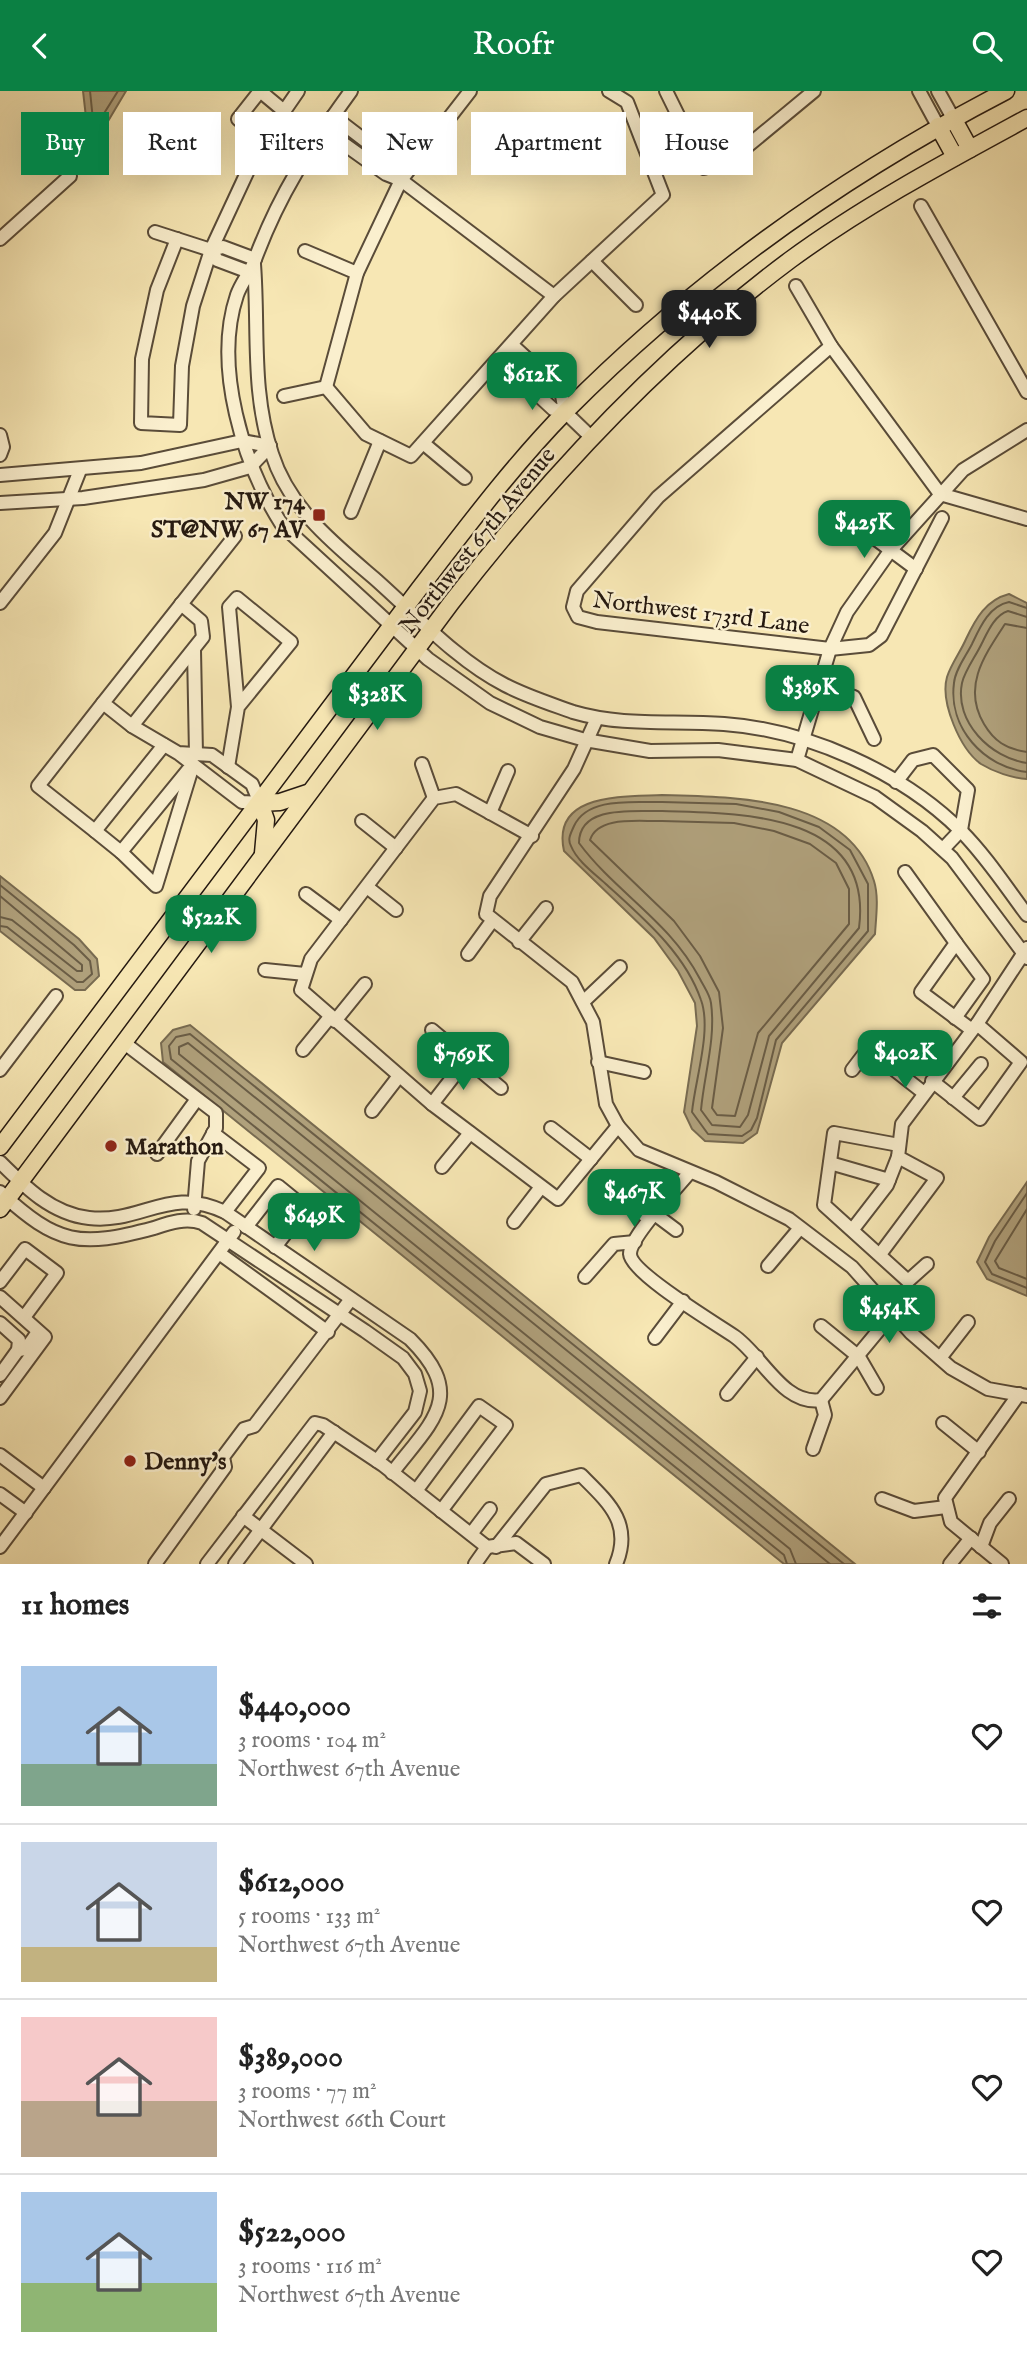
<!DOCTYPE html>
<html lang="en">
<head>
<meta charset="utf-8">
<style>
	:root { --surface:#fff; --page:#f2f2f2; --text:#222; --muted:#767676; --line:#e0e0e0; --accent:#0b8043 }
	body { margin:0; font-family:"IM FELL English",serif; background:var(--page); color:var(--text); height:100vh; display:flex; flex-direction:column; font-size:26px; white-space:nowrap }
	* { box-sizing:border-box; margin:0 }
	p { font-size:23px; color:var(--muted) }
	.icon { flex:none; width:38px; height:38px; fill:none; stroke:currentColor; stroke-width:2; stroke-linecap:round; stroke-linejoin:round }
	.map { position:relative; height:1473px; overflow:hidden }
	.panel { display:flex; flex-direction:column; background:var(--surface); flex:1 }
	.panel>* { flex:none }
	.top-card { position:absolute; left:21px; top:21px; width:985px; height:63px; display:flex; gap:14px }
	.price { position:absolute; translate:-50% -60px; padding:0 16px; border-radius:14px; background:var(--accent); color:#fff; font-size:23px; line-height:46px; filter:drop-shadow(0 2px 4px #0008) }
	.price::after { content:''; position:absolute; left:50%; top:42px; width:21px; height:16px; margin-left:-10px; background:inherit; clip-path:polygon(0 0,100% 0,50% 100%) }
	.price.active { background:#222; color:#fff }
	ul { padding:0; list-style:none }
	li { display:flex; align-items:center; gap:21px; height:175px; padding:0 21px }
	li+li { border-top:2px solid var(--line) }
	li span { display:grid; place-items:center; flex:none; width:196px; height:140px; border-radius:0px; color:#555 }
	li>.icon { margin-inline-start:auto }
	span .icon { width:84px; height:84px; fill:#fffc; stroke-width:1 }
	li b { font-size:30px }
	h2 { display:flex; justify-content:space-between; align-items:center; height:84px; padding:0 21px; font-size:30px }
	.chip { padding:0 24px; border-radius:0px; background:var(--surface); box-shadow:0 7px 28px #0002; font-size:24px; line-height:63px }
	.chip.active { background:var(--accent); color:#fff }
	header { display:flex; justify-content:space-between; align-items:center; height:91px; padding:0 21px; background:var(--accent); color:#fff; font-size:32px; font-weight:600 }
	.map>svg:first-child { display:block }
	.water { fill:#b0a17c; stroke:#786b51; stroke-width:2 }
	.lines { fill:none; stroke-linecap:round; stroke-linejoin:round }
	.shore { stroke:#6a5d46; stroke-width:2 }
	.minor-casing { stroke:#5a4c39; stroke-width:16 }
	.major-casing { stroke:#251910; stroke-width:19 }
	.minor { stroke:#faefce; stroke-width:12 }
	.major { stroke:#f7e7b4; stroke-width:16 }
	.poi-dot { fill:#8f2418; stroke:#faefce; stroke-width:2.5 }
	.labels { text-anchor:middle; stroke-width:5; stroke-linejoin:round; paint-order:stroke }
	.poi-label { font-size:24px; font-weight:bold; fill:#251910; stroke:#faefce; text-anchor:start }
	.street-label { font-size:24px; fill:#251910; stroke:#faefce }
</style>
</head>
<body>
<header><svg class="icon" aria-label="back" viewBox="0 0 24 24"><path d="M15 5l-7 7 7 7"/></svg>Roofr<svg class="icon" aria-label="search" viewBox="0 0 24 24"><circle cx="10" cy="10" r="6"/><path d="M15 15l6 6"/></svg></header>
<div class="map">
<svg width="1027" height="1473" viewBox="0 0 1027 1473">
	<rect width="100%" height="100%" fill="#f7e7b4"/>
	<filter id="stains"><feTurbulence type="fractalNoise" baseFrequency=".00286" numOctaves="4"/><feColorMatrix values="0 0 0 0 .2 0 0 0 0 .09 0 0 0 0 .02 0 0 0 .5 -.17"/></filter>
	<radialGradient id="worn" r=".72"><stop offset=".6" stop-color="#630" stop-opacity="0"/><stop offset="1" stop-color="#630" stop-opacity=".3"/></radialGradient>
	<g class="water">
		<polygon points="83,0 126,0 101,42 87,35"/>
		<path d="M1009,503L1027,512V688C1012,687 994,681 981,673C960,658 940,611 947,586C951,573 961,560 966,548C976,527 986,509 1009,503Z"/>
		<path d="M662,704C734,706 848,705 874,790C879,806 876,826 875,843L782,952L757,1042L743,1052L705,1050L692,1038L684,1021L697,935L695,912L678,880L654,847L564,760C551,701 625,706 662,704Z"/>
		<polygon points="0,785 79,848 97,868 99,885 85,899 75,899 0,840"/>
		<polygon points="190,934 855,1473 784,1473 163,971 161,952 173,939"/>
		<polygon points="1027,1091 1027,1205 987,1188 977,1171 989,1146"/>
	</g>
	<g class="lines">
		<g class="shore">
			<polyline points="90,0 93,29 98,32 118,0"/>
			<path d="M1027,517L1009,511C989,515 980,536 972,553C966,565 955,579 954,592C948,637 984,676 1027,681"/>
			<path d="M1027,526L1008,520C995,524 988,540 982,552C976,565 965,579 962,592C954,631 991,667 1027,672"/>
			<path d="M1027,537L1005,533C984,565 962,596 984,633C994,650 1006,658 1027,661"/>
			<path d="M662,711L736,713L779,721L819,736L850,759L868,793V840L776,949L757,1027L751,1039L742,1045L708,1043L692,1021C695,989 712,939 701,909C685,862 643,827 607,794C595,783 577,770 571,755C567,748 571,742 574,735C588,705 634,712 662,711Z"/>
			<path d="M662,720C743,722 874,722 859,837L769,945L748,1024L740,1036L712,1034L701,1019C704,984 716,948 711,912C710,904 704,896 700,888C670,830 616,802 579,752C579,713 636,721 662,720Z"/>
			<path d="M662,730L734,732L774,740L810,753L836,772L849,798V833L758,942L735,1025L717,1024L712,1017L723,937L719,901L700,865L674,830L590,749C598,724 641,731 662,730Z"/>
			<polyline points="0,794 74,854 90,870 92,883 83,891 77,891 7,836 0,835"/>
			<polyline points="0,805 82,874 82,880 77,880 12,829 0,826"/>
			<polyline points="1027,1102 995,1150 985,1171 992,1183 1027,1197"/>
			<polyline points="1027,1118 995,1170 999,1177 1027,1188"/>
			<polyline points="787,1473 784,1464 171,968 169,955 176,946 190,943 844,1473"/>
			<polyline points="796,1473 790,1458 179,963 179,956 188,952 830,1473"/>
		</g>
		<g class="minor-casing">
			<g id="minor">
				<path d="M351,0C309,58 279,103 254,171C250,182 241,192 237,204C213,275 243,373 282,434L428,568L490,612L540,636L585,649L650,660L718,659L797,669L875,706L922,740L952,767L1027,867"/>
				<polyline points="666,0 704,77 733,67 814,0"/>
				<polyline points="919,0 938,35"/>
				<polyline points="938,0 953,27"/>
				<polyline points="333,25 393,71 401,89"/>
				<polyline points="323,38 386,83 401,89 554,205"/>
				<polyline points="264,49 238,28 260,0 284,20"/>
				<polyline points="921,115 1027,301"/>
				<polyline points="155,141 211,159 223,156 255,168"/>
				<polyline points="0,148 70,85"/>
				<polyline points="177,148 157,199 142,268 141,332 180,334 182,275 193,215 211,159 258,58 298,0"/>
				<polyline points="211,159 217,169 249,181"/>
				<polyline points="305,160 357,182"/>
				<polyline points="592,170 636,214"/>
				<path d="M254,173C259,238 251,300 272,363C289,417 333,452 374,487C415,523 456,569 505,594C526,605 551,613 573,621C624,636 673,629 724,633C807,639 902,681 961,740C986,765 1006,796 1027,824"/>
				<polyline points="796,195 831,255 940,403 1027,428"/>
				<polyline points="512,254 561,299 565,321"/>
				<polyline points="831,255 658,406 577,500 573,516 578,526 597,531 830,558 869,554 881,545 942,427"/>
				<polyline points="499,268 553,318 565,321 591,346"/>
				<polyline points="326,296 366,343 411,365 554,205 663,104 627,11 609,0"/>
				<polyline points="326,296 357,182 401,89 470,0"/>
				<polyline points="284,305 326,296"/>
				<polyline points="0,344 3,356 0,364"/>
				<polyline points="423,352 465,387"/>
				<polyline points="0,384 141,372 242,350 270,355"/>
				<polyline points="0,412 83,407 204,389 250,376 270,355"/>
				<polyline points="351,421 380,350"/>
				<polyline points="840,440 861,437 916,478"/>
				<polyline points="0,512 55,442 80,379"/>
				<polyline points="194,559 196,663"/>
				<polyline points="819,596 854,606 874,648"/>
				<polyline points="103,612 38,695 95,740 164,654"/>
				<polyline points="597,627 574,678 490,805 486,823 572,891 593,931 606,1013 618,1035 639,1059 716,1091 789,1128 852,1176 911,1242 951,1277 988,1298 1027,1305"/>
				<polyline points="132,635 203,546 201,530 181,513"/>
				<polyline points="178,662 212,664 252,693 260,712 242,711 178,662 132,635 103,612 235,445"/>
				<polyline points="797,669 830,558 847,521 890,460 963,379 1027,339"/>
				<polyline points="422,673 434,707"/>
				<polyline points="228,676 238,616 229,516 237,507 291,551 238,616"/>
				<polyline points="896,691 913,669 933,664 968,699 961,739 943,758"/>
				<polyline points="490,722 508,680"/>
				<polyline points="362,730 396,757"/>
				<polyline points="95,740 121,761 188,679"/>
				<polyline points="532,745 456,703 434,707 311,868 301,899 432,1013 558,1108 618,1035"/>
				<polyline points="121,761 156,795 193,674"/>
				<polyline points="905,781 956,852 921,901 972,939"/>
				<polyline points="367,796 396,819"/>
				<polyline points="306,803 341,829"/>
				<polyline points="519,851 546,817"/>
				<polyline points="468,863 492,830"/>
				<polyline points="265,879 305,883"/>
				<polyline points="583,911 620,876"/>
				<polyline points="955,927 983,888 956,852"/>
				<polyline points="335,930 365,893"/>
				<polyline points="432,939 501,997"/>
				<polyline points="123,951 216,1022 216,1037 198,1070 194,1118"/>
				<polyline points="303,959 330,926"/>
				<polyline points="598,971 644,981"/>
				<polyline points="0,979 56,905"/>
				<polyline points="852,979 868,958 924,1002"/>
				<polyline points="932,990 980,1028 1021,971 977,933"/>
				<polyline points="953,1007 981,973"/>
				<polyline points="432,1013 467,968"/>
				<polyline points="372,1020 399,985"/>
				<polyline points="551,1037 591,1068"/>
				<polyline points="213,1042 259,1077 225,1121"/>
				<polyline points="899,1054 834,1042 824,1114 908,1190 927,1173"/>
				<polyline points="157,1063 197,1008"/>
				<path d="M0,1071C25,1096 52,1123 89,1127C142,1133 169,1094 225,1121L410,1248C467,1305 433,1329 392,1382"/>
				<polyline points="830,1072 889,1089"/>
				<polyline points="442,1076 470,1042"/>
				<path d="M690,1081C677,1097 630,1145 630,1163C631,1182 715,1232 734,1245C762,1264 783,1315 821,1309L893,1222"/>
				<path d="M0,1101C58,1154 79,1157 154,1137C169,1132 186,1126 202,1132L365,1240L403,1267L415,1283L420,1300L415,1321L377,1370"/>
				<polyline points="614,1102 644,1124 656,1124 676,1139"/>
				<polyline points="514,1131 541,1096"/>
				<polyline points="246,1136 278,1095 305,1117 275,1156"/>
				<polyline points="853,1138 887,1094 898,1066"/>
				<polyline points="219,1162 328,1241"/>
				<polyline points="881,1162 937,1087 898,1066 902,1033 977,933 1027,857"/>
				<polyline points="768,1175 800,1137"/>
				<polyline points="585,1186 614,1153 635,1151"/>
				<polyline points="0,1191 25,1158 57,1182 25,1225"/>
				<polyline points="0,1206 45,1246 0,1307"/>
				<polyline points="0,1232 19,1249 18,1259 0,1284"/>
				<polyline points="821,1235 859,1266 877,1297"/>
				<polyline points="655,1247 683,1210"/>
				<polyline points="18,1259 26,1258 38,1241"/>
				<polyline points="940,1267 968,1231"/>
				<polyline points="727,1303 757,1266"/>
				<polyline points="943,1332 979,1361"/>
				<polyline points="813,1358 825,1324 821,1309"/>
				<polyline points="0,1364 44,1397"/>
				<polyline points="416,1400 479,1315 506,1334 441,1420"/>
				<polyline points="0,1403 26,1422"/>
				<polyline points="882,1408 914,1420 946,1416"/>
				<polyline points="243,1425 306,1473"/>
				<polyline points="471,1443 490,1418"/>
				<polyline points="0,1456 234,1141"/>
				<path d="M496,1456L546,1393L581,1384C608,1411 633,1432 616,1473"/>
				<polyline points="981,1456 990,1432 1009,1408"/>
				<polyline points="155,1473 225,1376 223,1366 244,1338 254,1335 351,1208"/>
				<polyline points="207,1473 315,1332 323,1334 383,1374 487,1456 516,1452 544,1473"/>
				<polyline points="235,1473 334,1341"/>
				<polyline points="475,1473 487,1456"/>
				<polyline points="950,1473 971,1447"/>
				<polyline points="1002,1473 951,1431 945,1407 1019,1303"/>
			</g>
		</g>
		<g class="major-casing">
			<g id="major">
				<polyline points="953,27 970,58"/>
				<polyline points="938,35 955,66"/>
				<polyline points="263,762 266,729 260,712 280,711 307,702"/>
				<path d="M0,1056L419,498C466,437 513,374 567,319C697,188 842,85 1006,0"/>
				<path d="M0,1118L451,512C550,384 660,266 790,169C865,114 946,71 1027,27"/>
			</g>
		</g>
		<use href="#minor" class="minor"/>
		<use href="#major" class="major"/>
	</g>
	<g class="poi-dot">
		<rect x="312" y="417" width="14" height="14" rx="3.5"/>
		<circle cx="111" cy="1055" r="7"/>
		<circle cx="130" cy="1370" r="7"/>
	</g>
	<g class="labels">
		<g class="poi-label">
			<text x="305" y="418" text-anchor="end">NW 174<tspan x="305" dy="28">ST@NW 67 AV</tspan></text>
			<text x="125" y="1063">Marathon</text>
			<text x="144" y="1378">Denny's</text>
		</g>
		<g class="street-label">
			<text transform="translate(477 449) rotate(-51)" y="8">Northwest 67th Avenue</text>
			<text transform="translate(701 521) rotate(7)" y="8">Northwest 173rd Lane</text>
		</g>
	</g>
	<rect width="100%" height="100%" filter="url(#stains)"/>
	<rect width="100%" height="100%" fill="url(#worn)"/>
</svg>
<b class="price active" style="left:709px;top:259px">$440K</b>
<b class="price" style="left:532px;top:321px">$612K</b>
<b class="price" style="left:864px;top:469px">$425K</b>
<b class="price" style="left:810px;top:634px">$389K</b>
<b class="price" style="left:377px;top:641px">$328K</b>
<b class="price" style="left:211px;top:864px">$522K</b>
<b class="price" style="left:905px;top:999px">$402K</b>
<b class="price" style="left:463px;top:1001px">$769K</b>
<b class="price" style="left:634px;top:1138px">$467K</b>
<b class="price" style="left:314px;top:1162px">$649K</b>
<b class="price" style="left:889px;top:1254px">$454K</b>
<div class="top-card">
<a class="chip active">Buy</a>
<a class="chip">Rent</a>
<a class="chip">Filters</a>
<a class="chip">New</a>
<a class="chip">Apartment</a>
<a class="chip">House</a>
</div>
</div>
<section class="panel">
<h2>11 homes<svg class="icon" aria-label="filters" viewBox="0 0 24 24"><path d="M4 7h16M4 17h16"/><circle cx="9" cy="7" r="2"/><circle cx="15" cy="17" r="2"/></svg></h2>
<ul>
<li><span style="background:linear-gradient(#a9c7e8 70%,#7fa58c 0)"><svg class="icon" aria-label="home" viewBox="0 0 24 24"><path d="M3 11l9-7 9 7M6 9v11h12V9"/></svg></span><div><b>$440,000</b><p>3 rooms · 104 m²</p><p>Northwest 67th Avenue</p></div><svg class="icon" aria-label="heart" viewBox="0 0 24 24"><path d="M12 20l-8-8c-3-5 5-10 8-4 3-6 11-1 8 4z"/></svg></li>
<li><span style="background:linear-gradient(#c9d6e8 75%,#c2b280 0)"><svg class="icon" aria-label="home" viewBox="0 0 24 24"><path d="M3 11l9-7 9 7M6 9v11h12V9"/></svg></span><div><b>$612,000</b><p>5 rooms · 133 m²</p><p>Northwest 67th Avenue</p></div><svg class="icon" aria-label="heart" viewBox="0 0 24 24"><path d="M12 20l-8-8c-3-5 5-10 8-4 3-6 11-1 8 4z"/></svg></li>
<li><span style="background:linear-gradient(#f6c9c9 60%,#b9a48a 0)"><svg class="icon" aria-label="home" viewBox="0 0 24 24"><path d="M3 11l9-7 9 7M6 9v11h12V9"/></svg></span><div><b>$389,000</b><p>3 rooms · 77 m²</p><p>Northwest 66th Court</p></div><svg class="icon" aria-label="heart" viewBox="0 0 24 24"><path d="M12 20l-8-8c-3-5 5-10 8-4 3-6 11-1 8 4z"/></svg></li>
<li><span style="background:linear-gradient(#a9c7e8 65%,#8fb573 0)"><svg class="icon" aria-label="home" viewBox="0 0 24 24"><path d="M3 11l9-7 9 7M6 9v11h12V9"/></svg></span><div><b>$522,000</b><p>3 rooms · 116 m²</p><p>Northwest 67th Avenue</p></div><svg class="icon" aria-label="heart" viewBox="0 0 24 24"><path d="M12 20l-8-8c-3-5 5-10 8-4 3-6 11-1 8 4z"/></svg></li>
</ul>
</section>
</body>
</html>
